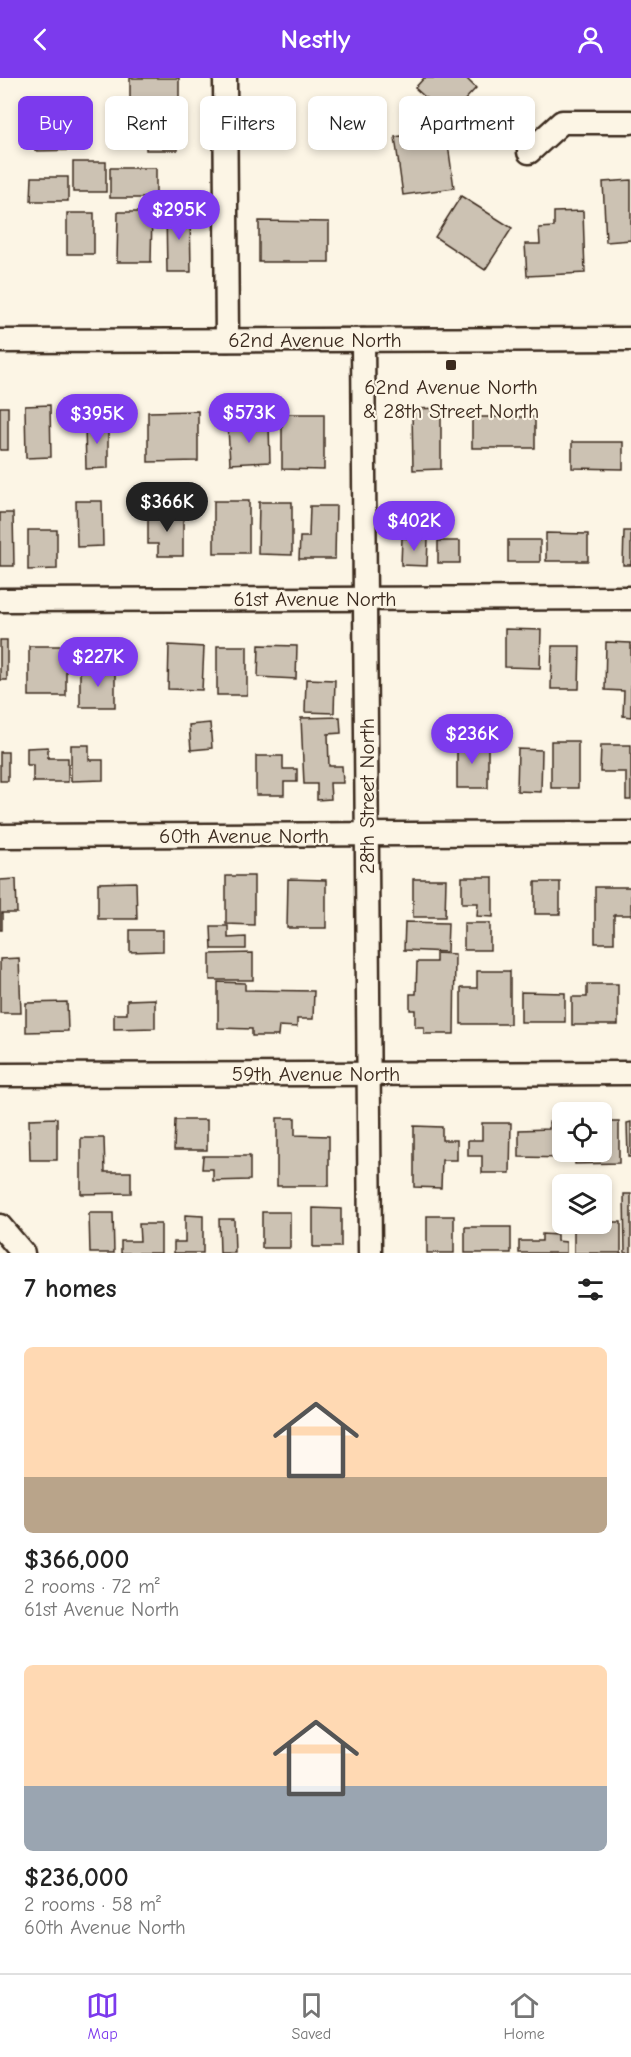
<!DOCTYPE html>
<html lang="en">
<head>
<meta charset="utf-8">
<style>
	:root { --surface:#fff; --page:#f6f6f6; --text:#222; --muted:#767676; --line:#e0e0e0; --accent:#7c3aed }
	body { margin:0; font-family:"Comic Neue",sans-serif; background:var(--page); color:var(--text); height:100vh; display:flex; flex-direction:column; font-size:22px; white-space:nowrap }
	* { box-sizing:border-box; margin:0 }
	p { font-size:20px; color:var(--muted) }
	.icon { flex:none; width:33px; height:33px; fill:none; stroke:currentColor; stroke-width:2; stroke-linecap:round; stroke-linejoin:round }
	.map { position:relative; height:1175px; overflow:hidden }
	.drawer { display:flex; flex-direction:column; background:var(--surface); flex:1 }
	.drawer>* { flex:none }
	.guide { position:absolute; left:18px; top:18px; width:596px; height:54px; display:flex; gap:12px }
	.controls { position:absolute; left:552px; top:1024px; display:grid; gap:12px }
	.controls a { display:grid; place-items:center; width:60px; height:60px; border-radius:9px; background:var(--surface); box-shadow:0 3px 9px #0003; font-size:30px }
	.price { position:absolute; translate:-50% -51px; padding:0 14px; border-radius:21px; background:var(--accent); color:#fff; font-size:20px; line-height:39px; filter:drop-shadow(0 2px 3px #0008) }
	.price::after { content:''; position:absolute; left:50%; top:36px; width:18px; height:14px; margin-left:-9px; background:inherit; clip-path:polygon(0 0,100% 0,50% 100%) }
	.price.on { background:#222; color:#fff }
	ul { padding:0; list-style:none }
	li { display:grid; align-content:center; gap:12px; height:318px; padding:0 24px }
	li span { display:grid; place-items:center; height:186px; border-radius:9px; color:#555 }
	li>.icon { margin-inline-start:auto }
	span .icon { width:108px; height:108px; fill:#fffc; stroke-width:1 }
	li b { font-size:26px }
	h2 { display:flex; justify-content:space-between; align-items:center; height:72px; padding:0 24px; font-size:26px }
	.tag { padding:0 21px; border-radius:9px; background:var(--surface); box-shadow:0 3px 9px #0003; font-size:21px; line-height:54px }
	.tag.on { background:var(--accent); color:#fff }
	header { display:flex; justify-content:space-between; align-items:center; height:78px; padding:0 24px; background:var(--accent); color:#fff; font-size:27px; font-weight:700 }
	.tab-bar { display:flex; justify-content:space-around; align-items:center; height:84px; border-top:2px solid var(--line); background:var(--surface); font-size:16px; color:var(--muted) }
	.tab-bar a { display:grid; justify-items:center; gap:3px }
	.tab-bar .on { color:var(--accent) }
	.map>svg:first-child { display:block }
	.building { fill:#ccc2b3; stroke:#3b2a1e; stroke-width:1.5 }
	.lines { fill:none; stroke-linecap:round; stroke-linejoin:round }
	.minor-casing { stroke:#3b2a1e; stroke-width:27 }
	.minor { stroke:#fcf5e5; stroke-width:22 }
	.poi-dot { fill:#3b2a1e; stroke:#fcf5e5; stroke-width:2 }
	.labels { text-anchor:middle; stroke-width:4.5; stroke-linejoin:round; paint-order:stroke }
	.street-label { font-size:21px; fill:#3b2a1e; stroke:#fcf5e5 }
	.poi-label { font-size:21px; fill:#3b2a1e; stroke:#fcf5e5 }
</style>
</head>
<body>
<header><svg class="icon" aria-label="back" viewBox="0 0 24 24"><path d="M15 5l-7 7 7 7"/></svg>Nestly<svg class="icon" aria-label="person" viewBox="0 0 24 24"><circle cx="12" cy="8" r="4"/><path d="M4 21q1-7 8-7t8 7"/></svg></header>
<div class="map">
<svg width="631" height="1175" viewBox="0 0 631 1175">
	<rect width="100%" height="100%" fill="#fcf5e5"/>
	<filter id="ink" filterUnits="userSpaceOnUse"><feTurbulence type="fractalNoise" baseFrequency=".0167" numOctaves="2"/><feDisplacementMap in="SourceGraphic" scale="12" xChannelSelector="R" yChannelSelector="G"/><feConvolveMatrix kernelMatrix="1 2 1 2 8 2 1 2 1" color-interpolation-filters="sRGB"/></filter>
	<g filter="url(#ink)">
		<g class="building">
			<rect x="130" y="0" width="49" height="21"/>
			<polygon points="424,0 466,0 476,10 448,40 415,10"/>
			<polygon points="34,32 68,32 69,55 83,55 83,72 35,73"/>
			<rect x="146" y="41" width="32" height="31"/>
			<polygon points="446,52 454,110 403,117 395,59"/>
			<rect x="73" y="84" width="33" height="30"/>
			<rect x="110" y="90" width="46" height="30"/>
			<polygon points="32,99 68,99 68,123 31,123"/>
			<polygon points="631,102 631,162 606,164 603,104"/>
			<polygon points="461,118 512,150 485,192 435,159"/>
			<polygon points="190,131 191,194 167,194 166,132"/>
			<polygon points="583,133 585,195 527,198 525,166 540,166 539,150 554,149 554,134"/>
			<polygon points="118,134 152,134 151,184 117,184"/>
			<rect x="67" y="135" width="27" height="41"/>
			<polygon points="259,143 329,144 329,184 259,184"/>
			<polygon points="50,327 51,379 26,380 25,328"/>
			<rect x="0" y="329" width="8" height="43"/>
			<polygon points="441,330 441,391 413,392 412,331"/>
			<polygon points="198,333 198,383 148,384 148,334"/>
			<polygon points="282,336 324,336 324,392 282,391"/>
			<rect x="472" y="339" width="63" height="31"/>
			<polygon points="108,344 108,390 86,391 85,345"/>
			<polygon points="269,347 270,384 230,386 228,349"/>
			<polygon points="572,364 623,364 623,391 572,390"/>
			<polygon points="76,423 102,423 103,468 77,469"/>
			<rect x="214" y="423" width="35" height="52"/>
			<polygon points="259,424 292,424 292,477 258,476"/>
			<polygon points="310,428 336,428 335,481 299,481 300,459 309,459"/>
			<polygon points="0,435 13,435 14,488 0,488"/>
			<polygon points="183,435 183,478 158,478 158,466 148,466 148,436"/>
			<polygon points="28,452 57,452 57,491 28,492"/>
			<polygon points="624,453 631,453 631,487 623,487"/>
			<polygon points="546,455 588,456 588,483 546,483"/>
			<polygon points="402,460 428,461 427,488 401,487"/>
			<rect x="508" y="462" width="32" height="22"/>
			<rect x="438" y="463" width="22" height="22"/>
			<polygon points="505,551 541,552 540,590 505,589"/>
			<rect x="0" y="562" width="7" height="40"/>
			<polygon points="606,564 631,565 631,639 623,638 624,613 605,612"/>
			<polygon points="169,567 204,569 202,612 168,611"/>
			<polygon points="259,567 297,568 296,601 258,599"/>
			<rect x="29" y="568" width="37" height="50"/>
			<rect x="217" y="568" width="30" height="49"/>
			<polygon points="552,568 580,568 579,611 551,611"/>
			<rect x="80" y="592" width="35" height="37"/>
			<polygon points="306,601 335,602 334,635 305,634"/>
			<polygon points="340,639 341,655 328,656 329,688 342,688 343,705 330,705 331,721 317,722 317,706 304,706 301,640"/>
			<polygon points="210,645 212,670 191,672 189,647"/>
			<rect x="551" y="663" width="27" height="47"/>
			<rect x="457" y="664" width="31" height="46"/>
			<polygon points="71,667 89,667 89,682 103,682 103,702 71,703"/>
			<polygon points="601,667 631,667 631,722 626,722 626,694 600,694"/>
			<polygon points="48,669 48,680 68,680 68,704 33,704 33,687 27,687 27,670"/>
			<polygon points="518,671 542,672 541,714 517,713"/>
			<rect x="0" y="674" width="8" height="29"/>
			<polygon points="256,678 283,678 283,691 297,691 297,704 284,704 284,717 256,717"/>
			<polygon points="226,798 254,798 254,847 226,846"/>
			<polygon points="462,799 493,799 493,839 477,838 478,825 462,825"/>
			<polygon points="16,801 17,835 2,835 2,852 0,852 0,802"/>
			<polygon points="288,801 326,802 326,850 287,850"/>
			<polygon points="413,801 446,801 445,839 413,839"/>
			<polygon points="136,804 137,841 98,841 98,805"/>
			<rect x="535" y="804" width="25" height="32"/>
			<polygon points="595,809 631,809 631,837 614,837 614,865 595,865"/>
			<polygon points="405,844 448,845 447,874 404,872"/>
			<rect x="464" y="845" width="26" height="27"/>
			<polygon points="211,848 228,848 228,860 246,859 246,871 212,871"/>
			<polygon points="130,852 163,852 163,873 130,874"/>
			<polygon points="253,875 253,902 210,902 210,876"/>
			<polygon points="436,875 455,876 454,956 424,956 424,949 415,949 415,932 410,932 410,916 416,916 417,884 436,884"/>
			<polygon points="19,880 21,935 0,935 0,881"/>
			<polygon points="477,893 510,893 510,946 461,946 461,910 477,910"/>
			<polygon points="218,904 245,905 245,912 314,913 313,941 297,941 297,949 279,948 278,958 252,958 252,951 218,950"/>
			<polygon points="587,906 618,906 618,947 572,947 572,919 587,919"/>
			<polygon points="521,914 565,915 565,944 521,944"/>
			<polygon points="155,921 155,950 114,951 114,936 127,936 127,922"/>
			<polygon points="67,924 68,953 26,954 26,925"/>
			<polygon points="57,1040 57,1082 30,1082 29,1041"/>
			<polygon points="277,1040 295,1040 295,1057 329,1058 329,1108 277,1108"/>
			<polygon points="175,1042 207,1042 207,1072 174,1072"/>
			<polygon points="549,1044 562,1044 562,1074 566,1074 566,1080 519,1079 519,1052 549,1051"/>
			<polygon points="602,1044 619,1044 619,1085 575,1086 575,1074 602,1074"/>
			<polygon points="631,1044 631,1079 628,1079 627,1045"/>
			<polygon points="482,1045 511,1045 510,1095 482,1095 482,1078 468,1078 468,1062 482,1062"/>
			<polygon points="414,1048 442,1049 442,1062 457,1062 457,1082 442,1082 441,1110 414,1109"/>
			<polygon points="81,1060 104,1060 105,1094 131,1094 131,1115 81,1116"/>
			<polygon points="203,1078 250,1078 250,1102 213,1103 213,1091 202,1091"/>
			<polygon points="624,1116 631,1116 631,1175 625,1175"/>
			<polygon points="313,1130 341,1131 341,1169 313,1169"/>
			<rect x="262" y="1134" width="28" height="36"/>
			<polygon points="89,1135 113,1135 114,1175 90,1175"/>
			<polygon points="185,1137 203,1138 203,1175 174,1175 174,1164 185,1164"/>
			<rect x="427" y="1138" width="27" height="37"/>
			<polygon points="219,1141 234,1141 235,1175 220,1175"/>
			<polygon points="602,1144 621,1144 621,1175 574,1175 574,1146 602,1146"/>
			<polygon points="139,1146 161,1146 161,1175 121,1175 121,1163 140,1163"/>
			<rect x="465" y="1149" width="46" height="26"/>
			<polygon points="542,1156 557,1157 557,1163 566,1164 566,1175 519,1175 519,1163 542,1163"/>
		</g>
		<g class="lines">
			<g class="minor-casing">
				<g id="minor">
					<polyline points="225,0 227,262"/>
					<polyline points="529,74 562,44 631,44"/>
					<polyline points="363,262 370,1175"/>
					<polyline points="0,263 631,261"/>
					<polyline points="0,522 631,520"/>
					<polyline points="0,758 631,755"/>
					<polyline points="0,997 631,995"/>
					<polyline points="0,1148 23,1175"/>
				</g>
			</g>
			<use href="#minor" class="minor"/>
		</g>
	</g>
	<rect class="poi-dot" x="445" y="281" width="12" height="12" rx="3"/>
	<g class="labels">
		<g class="street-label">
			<text x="315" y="269">62nd Avenue North</text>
			<text x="315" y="528">61st Avenue North</text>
			<text transform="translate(367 718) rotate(-90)" y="7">28th Street North</text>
			<text x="244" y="765">60th Avenue North</text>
			<text x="316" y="1003">59th Avenue North</text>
		</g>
		<g class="poi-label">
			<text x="451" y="316">62nd Avenue North<tspan x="451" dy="24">&amp; 28th Street North</tspan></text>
		</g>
	</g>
</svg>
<div class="controls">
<a><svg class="icon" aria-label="locate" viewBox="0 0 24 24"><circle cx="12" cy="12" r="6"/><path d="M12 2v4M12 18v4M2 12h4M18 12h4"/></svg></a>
<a><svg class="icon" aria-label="layers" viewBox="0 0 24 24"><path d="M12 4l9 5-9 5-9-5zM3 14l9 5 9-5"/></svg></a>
</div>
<b class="price" style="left:179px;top:163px">$295K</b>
<b class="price" style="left:249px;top:366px">$573K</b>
<b class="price" style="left:97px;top:367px">$395K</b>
<b class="price on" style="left:167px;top:455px">$366K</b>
<b class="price" style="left:414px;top:474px">$402K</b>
<b class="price" style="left:98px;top:610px">$227K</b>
<b class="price" style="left:472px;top:687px">$236K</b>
<div class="guide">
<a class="tag on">Buy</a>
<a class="tag">Rent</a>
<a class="tag">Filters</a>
<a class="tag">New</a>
<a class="tag">Apartment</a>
</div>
</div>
<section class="drawer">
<h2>7 homes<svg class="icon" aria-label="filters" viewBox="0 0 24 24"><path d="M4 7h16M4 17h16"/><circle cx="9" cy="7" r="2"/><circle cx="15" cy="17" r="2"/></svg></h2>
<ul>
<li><span style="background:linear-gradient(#ffd9b3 70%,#b9a48a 0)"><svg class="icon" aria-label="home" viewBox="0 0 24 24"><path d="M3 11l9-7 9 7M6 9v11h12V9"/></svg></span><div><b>$366,000</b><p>2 rooms · 72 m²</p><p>61st Avenue North</p></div></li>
<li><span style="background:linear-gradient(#ffd9b3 65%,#9aa5b1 0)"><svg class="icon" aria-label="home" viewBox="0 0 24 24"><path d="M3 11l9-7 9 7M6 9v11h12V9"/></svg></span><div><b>$236,000</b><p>2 rooms · 58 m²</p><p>60th Avenue North</p></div></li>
</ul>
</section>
<nav class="tab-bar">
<a class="on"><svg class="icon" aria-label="map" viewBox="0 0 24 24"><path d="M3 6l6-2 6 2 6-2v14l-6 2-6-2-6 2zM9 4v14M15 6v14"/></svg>Map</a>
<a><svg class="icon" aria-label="saved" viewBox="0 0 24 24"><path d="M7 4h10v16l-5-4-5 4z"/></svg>Saved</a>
<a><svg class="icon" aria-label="home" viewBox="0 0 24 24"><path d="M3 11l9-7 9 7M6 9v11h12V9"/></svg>Home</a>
</nav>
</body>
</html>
